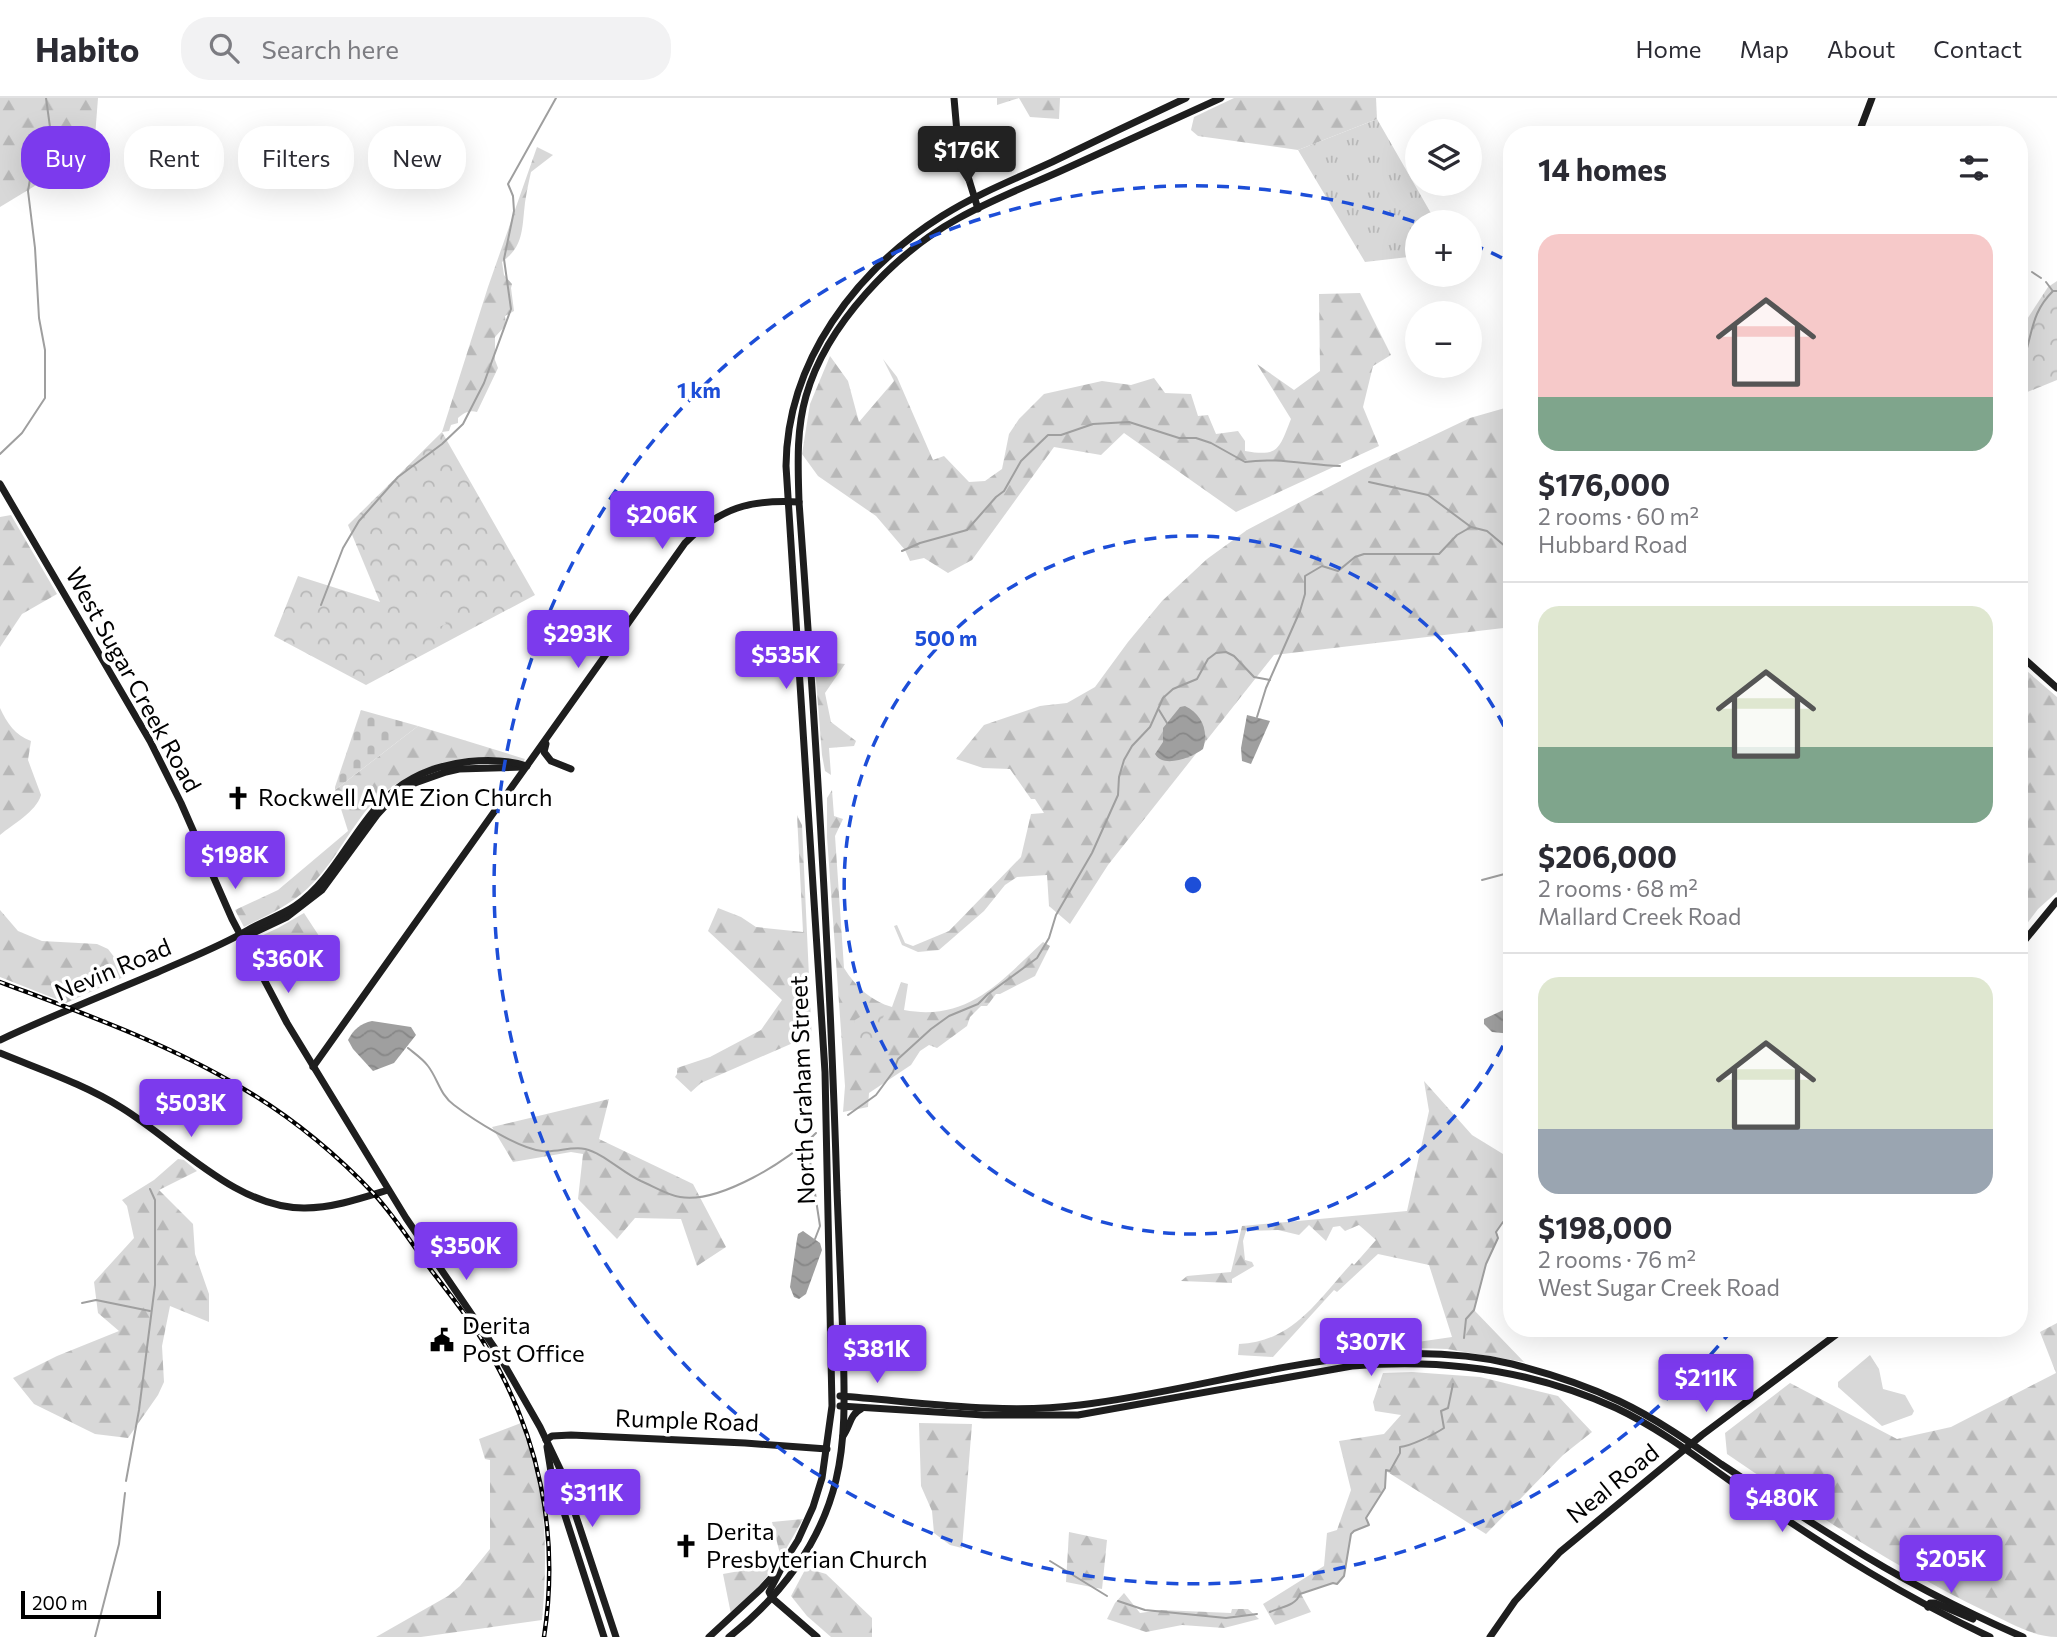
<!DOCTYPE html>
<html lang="en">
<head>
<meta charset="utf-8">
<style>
	:root { --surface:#fff; --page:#f2f2f3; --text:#2b2b33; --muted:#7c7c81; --line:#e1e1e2; --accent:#7c3aed }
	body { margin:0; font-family:Commissioner,sans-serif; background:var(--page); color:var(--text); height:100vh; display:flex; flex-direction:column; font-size:26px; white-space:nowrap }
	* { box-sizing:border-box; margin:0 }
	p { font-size:23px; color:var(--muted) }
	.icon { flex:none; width:38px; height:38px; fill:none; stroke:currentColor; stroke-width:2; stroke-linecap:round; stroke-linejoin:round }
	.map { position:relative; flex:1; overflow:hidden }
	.side { position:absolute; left:1503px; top:28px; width:525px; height:1211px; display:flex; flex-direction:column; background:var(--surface); border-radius:28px; box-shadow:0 7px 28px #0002 }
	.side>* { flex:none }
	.guide { position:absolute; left:21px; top:28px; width:665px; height:63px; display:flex; gap:14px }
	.buttons { position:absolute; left:1405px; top:21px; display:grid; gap:14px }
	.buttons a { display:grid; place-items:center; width:77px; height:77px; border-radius:50%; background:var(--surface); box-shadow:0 7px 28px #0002; font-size:35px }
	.scale { position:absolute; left:21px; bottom:18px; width:140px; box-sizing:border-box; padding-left:7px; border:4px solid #000; border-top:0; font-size:19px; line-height:24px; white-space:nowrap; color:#000; -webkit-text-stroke:5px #fff; paint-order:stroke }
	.price { position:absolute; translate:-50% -60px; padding:0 16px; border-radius:7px; background:var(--accent); color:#fff; font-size:23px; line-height:46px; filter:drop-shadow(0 2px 4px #0008) }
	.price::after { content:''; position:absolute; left:50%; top:42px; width:21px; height:16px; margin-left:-10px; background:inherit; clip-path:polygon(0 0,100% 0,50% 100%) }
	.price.active { background:#222; color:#fff }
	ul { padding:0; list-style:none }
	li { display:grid; align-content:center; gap:14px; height:371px; padding:0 35px }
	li+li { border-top:2px solid var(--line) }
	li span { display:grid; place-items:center; height:217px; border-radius:21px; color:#555 }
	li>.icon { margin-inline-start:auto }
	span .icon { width:126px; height:126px; fill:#fffc; stroke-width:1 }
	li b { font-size:30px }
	h2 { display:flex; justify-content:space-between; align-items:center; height:84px; padding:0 35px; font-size:30px }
	.tag { padding:0 24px; border-radius:28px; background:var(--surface); box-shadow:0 7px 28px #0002; font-size:24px; line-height:63px }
	.tag.active { background:var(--accent); color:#fff }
	header { display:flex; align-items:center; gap:42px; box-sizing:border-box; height:98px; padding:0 35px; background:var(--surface); border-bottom:2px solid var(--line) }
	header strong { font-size:33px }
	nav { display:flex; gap:38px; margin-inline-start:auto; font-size:24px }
	.search { width:490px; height:63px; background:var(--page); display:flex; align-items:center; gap:18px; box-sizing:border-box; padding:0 24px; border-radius:28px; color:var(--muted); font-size:26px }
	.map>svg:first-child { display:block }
	.grass { fill:url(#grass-tufts) }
	.forest { fill:url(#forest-firs) }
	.cemetery { fill:url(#cemetery-stones) }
	.park { fill:url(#park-crowns) }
	.pitch { fill:#d8d8d8 }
	.water { fill:url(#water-waves) }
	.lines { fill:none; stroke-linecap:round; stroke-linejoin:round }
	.stream { stroke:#9f9f9f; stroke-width:2 }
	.secondary { stroke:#1e1e1e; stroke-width:7 }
	.rail-casing { stroke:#000; stroke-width:4.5 }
	.rail { stroke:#fff; stroke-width:2; stroke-dasharray:5; stroke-linecap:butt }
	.ring { fill:none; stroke:#1d4ed8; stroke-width:3.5; stroke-dasharray:12 9 }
	.labels { text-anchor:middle; stroke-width:7; stroke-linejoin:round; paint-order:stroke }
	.street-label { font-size:24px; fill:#000; stroke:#fff }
	.poi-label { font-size:24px; fill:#000; stroke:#fff; text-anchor:start }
	.centre { fill:#1d4ed8; stroke:#fff; stroke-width:3.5 }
	.ring-label { font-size:21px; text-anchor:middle; font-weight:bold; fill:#1d4ed8; stroke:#fff; stroke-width:7; stroke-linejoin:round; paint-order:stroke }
</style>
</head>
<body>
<header>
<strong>Habito</strong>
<div class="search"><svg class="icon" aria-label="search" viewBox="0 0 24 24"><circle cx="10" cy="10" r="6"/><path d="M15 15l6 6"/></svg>Search here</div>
<nav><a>Home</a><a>Map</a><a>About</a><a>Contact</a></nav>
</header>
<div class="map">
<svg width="2057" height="1539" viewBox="0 0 2057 1539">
	<defs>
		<pattern id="grass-tufts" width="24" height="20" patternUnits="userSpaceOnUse" patternTransform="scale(1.75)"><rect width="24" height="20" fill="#d8d8d8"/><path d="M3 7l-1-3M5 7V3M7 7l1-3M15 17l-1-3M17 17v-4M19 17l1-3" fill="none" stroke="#b8b8b8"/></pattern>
		<pattern id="forest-firs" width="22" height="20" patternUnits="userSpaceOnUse" patternTransform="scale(1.75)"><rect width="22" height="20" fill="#d8d8d8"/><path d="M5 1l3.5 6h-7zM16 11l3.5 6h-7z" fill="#b8b8b8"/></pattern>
		<pattern id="cemetery-stones" width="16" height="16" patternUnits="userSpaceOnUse" patternTransform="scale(1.75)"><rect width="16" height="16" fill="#d8d8d8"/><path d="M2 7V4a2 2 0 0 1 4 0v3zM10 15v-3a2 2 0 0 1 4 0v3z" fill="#b8b8b8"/></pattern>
		<pattern id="park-crowns" width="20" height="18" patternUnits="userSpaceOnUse" patternTransform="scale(1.75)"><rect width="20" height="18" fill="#d8d8d8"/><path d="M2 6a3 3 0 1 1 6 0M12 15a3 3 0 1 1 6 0" fill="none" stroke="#b8b8b8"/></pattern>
		<pattern id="water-waves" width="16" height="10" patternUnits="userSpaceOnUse" patternTransform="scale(1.75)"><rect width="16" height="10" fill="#9f9f9f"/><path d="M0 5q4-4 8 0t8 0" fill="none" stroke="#878787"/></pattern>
	</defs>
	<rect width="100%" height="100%" fill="#fff"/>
	<polygon class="grass" points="1377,21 1436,124 1418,124 1417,158 1365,164 1298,52"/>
	<g class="forest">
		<polygon points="0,0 98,0 94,52 0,109"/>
		<polygon points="997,0 1060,0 1059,21 1030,19 1019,0 997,7"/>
		<polygon points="1234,0 1376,0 1377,21 1298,52 1198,38 1191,32 1194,19"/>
		<path d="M537,49L553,57L531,74C528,87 525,101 524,114C522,136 521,150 502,164L504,177L512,186L511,190L514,213L505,218L506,227L495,239V262L498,270L477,314C469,312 464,315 458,320V325L451,327L449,333L442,334L488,189Z"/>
		<path d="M1360,195L1391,257L1373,268L1363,309L1379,348L1236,414L1124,335L1101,357L1054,349L972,462L948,475L924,460L910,463L905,452L876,418L818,378L802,356L810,306L830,258L848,283L859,324L894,283L883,261L897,279L933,362L944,358L969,384L985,383L1002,371L1009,336L1019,321L1044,296L1102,283L1131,287L1154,280L1165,295L1191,296L1198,318L1208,317L1216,336L1238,333L1245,343V353C1279,359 1279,351 1291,321L1257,266L1294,292L1320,273L1319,196Z"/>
		<polygon points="1512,308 1512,529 1274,557 1108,767 1070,826 1049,808 1047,777 1017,779 1005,787 984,813 939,852 918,854 902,847 894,828 897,827 905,845 913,848 949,833 1021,759 1031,716 1044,715 1035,701 1031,701 1010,671 983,670 956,661 984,627 1040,608 1067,605 1095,589 1128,544 1162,503 1207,461 1247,432 1363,371 1470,320"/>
		<polygon points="11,417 57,496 22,516 0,549 0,419"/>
		<polygon points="814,557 825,564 845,566 825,595 831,624 856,643 854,648 829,650 831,677 825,673 822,657"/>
		<polygon points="2020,567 2057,599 2057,794 2038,811 2020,835"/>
		<path d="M0,610C7,625 15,637 31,643L28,662L41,697C36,714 13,726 0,737Z"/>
		<path d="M418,628L525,661L523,664C460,660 398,666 359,722C342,745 329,771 308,790C289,808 266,818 244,829L235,812L278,792L348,733L335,692Z"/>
		<path d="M832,692L834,718L843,721L835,738L844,870C856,889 871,903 892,909L901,884L908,886L904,912C968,924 1001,883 1043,844L1050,848L1035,878L1000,896H996L987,908H981L970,919L967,928L937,950L929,947L920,953L911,967L869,995L868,1009L843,1014L845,988L827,739V700Z"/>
		<polygon points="797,717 802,727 812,944 793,945 701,985 691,994 675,979 677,976 677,970 710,959 761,932 782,902 708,833 718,810 741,819 756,829 803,834"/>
		<polygon points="0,812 18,833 42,843 97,846 108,851 128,877 66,905 0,879"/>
		<polygon points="304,815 321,841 261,865 250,843 278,830"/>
		<path d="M1424,983L1472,1037L1503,1056L1512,1051V1124L1503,1125L1496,1134L1498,1140L1486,1166L1474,1212L1524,1264L1447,1251L1383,1249L1452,1239L1429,1167L1378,1156L1337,1194L1334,1192L1273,1259L1238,1257L1239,1246C1293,1244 1318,1202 1352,1165L1354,1167L1376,1142L1359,1127L1345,1133L1340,1128L1333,1129L1326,1143L1309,1127L1299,1137L1278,1132L1246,1133L1243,1143L1245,1162L1252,1164L1254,1168L1232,1181V1185L1181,1183L1187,1178L1231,1174L1242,1128L1407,1113L1429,1013Z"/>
		<polygon points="609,1001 599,1041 693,1086 726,1149 697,1168 681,1121 635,1120 617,1141 578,1101 583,1056 571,1054 513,1064 492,1029"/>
		<polygon points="178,1061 184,1062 197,1073 159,1092 193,1126 195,1156 209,1196 209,1224 170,1208 162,1248 164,1284 158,1297 128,1340 95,1336 34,1306 13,1280 57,1258 119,1233 98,1215 94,1184 134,1140 127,1108 122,1102 154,1082"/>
		<path d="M2057,1225V1539C2033,1539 2009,1524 1987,1514C1895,1470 1811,1413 1727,1356L1725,1335L1790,1285L1897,1341L1951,1329L2056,1275L2040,1234Z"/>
		<polygon points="1412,1274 1480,1279 1558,1298 1592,1334 1563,1357 1486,1436 1386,1373 1385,1390 1366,1420 1369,1427 1354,1433 1351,1436 1344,1478 1337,1486 1332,1485 1301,1496 1311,1514 1275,1527 1263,1506 1324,1468 1327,1435 1337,1432 1351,1392 1339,1343 1384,1336 1401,1317 1375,1313 1373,1304 1383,1275"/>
		<path d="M521,1325C547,1388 548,1456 542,1522L421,1539H376L448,1498L460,1488L490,1451V1362L485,1361L479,1341Z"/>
		<polygon points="919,1325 972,1326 962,1450 950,1447 934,1435 932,1413 921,1388"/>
		<polygon points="803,1421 781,1460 772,1424"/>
		<polygon points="1069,1434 1107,1442 1102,1491 1066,1484"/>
		<polygon points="777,1466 754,1494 731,1516 723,1476"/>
		<polygon points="806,1470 826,1476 872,1520 872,1539 831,1539 807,1518 791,1498"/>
		<polygon points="1124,1495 1140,1515 1161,1512 1231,1515 1232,1511 1248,1511 1259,1521 1224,1530 1182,1527 1146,1534 1107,1521 1115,1505"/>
	</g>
	<polygon class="cemetery" points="361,612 418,628 335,692 335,689"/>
	<g class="park">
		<polygon points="2057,183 2057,282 2020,297 2020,232 2048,189"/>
		<polygon points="442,334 535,497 366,587 274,538 298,478 380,504 348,427"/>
		<polygon points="881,912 884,917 882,923 886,934 880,948 866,950 853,940 855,922 868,914"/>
	</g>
	<g class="pitch">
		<polygon points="432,493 446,526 423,536 409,502"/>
		<polygon points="1870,1257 1879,1271 1883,1291 1905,1297 1914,1313 1912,1317 1882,1328 1838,1289 1838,1284"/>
	</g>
	<g class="water">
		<path d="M1185,608C1202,616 1209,633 1203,651C1193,659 1163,671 1155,656L1163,644V630L1180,609Z"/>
		<polygon points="1247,617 1270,623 1251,666 1242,663 1241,650"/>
		<polygon points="1512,908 1512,936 1492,934 1484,926 1484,921"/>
		<path d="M372,923L411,929L416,937L394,965L373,973L353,951L348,942C353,932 361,925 372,923Z"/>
		<polygon points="803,1133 820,1145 822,1152 806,1196 799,1201 794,1199 790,1189 797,1141 798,1136"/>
	</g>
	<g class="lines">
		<g class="stream">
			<polyline points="2032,174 2041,180"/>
			<polyline points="2046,184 2052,192"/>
			<path d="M2020,259L2025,257C2033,232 2032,214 2053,193H2057"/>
			<polyline points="0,356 22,335 45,300 45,252 39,220 35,150 28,93 34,58 50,29 46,0"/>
			<polyline points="1369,384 1428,397 1471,429 1487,433 1512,454"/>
			<path d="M902,453L920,445L967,432L996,399L1004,393L1021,363L1048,337H1061L1093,326L1129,324L1179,340H1196L1211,345L1245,364C1276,359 1308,367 1340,368"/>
			<polyline points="321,507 343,450 359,423 398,379 442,346 463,326 484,285 511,211 504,161 514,113 513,98 508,86 556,0"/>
			<polyline points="1159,612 1167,625"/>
			<polyline points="1257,619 1266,590 1300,513 1305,496 1305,478 1322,468 1338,473 1355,459 1364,456 1439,456 1457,437 1471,429"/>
			<polyline points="1482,782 1512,774"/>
			<path d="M408,950C414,955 423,961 428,968C438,981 440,997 454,1007C475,1023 518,1050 542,1053C556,1055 571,1048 585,1051C603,1055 623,1075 641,1083C653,1088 667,1097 680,1099C719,1106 790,1062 816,1035"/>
			<polyline points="848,1017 876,997 893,974 898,961 931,931 949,918 978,906 988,896 1037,860 1049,840 1056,817 1092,755 1118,697 1119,679 1124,662 1132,648 1150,629 1163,600 1173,591 1197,581 1208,561 1216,555 1226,554 1234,558 1254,579 1270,582"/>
			<polyline points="813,1040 809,1056 820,1128 815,1141"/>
			<polyline points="82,1205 96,1202 150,1213"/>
			<polyline points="1464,1240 1466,1221 1474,1212 1486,1166 1498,1140 1496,1134 1503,1124 1512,1124"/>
			<polyline points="126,1383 139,1312 155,1187 155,1102 150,1091"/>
			<polyline points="1050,1463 1107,1498"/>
			<polyline points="1118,1503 1145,1512 1226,1520 1257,1516"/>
			<path d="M1270,1514C1280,1509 1296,1508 1300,1496L1333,1485L1337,1486L1344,1478L1351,1436L1354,1433L1369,1427L1366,1420L1385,1390L1386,1372L1390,1373L1400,1355V1349C1411,1348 1435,1336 1444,1330L1441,1313L1448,1310L1453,1286"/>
			<polyline points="95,1539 119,1446 125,1395"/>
		</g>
		<g class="secondary">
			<polyline points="954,0 958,46 978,111"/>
			<polyline points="1858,37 1872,0"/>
			<polyline points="0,386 150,643 181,705 232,821 287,925 406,1120 496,1252 540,1329 561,1373 616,1539"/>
			<polyline points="2020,557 2057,590"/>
			<polyline points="546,646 544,654 551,663 571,671"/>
			<polyline points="240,837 249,837 287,819 322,792 377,717 388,705 415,685 446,674 459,671 522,669"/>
			<polyline points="2020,848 2057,803"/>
			<path d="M0,942C51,918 104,897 156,875C187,861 219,849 248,832C263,823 280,818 295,808C344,774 359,708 413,680C445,663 492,657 527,668"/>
			<path d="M0,955C41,972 84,986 122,1010C177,1044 237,1111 305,1110C333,1110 362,1100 388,1092"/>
			<path d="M313,969L685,445C720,410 750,401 799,404"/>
			<path d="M840,1298C920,1304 1001,1317 1080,1307C1223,1290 1367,1232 1512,1266C1548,1275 1585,1287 1619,1303C1655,1320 1688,1343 1721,1366C1762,1393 1802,1419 1844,1445C1901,1481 1961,1512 2023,1539"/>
			<path d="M840,1308L984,1317H1078L1352,1268C1443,1260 1532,1272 1616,1310C1665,1333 1708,1368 1753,1399C1829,1451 1906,1500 1990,1539"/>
			<path d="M843,1338C850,1329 850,1316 861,1311"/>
			<polyline points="546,1342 552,1338 571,1337 745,1345 827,1351"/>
			<polyline points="547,1349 551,1374 604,1539"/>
			<polyline points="772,1500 817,1539"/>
			<polyline points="772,1500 769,1494 780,1473"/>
			<polyline points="1928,1509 1930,1505 1935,1505 1973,1521"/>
			<path d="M709,1539L761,1491L781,1469L798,1442L813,1409L822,1380L832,1308L825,974L786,368C787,263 856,172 942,118C977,96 1015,81 1052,64C1097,42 1141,21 1186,0"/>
			<path d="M729,1539C780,1499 821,1445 836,1382C847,1336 844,1287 843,1241C841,1191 839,1142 837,1093C830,863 816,634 799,404C798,368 796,333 806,298C826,227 895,155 959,120C993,101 1030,87 1065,71C1117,47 1169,24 1221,0"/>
			<polyline points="1490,1539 1515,1503 1560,1454 1702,1337 1845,1230"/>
		</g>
		<g class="rail-casing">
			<path id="rail" d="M0,884C82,915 167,945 242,990C290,1018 336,1056 374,1096C394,1118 411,1144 428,1168C447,1193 468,1218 484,1245C539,1335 560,1435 544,1539"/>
		</g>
		<use href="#rail" class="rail"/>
	</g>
	<g class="ring">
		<path d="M1512 929A349 349 0 1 1 1512 645"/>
		<path d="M1732 1232A699 699 0 1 1 1415 124M1472 146A699 699 0 0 1 1510 164"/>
	</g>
	<defs>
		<g id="church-bare" transform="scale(1.89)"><path d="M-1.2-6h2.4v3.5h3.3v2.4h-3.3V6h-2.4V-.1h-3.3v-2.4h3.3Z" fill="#000" stroke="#fff" stroke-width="2.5" paint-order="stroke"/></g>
		<g id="civic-bare" transform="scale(1.89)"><path d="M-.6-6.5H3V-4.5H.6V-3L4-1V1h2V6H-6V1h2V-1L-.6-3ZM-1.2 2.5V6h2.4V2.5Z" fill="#000" stroke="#fff" stroke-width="2.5" paint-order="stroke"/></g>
	</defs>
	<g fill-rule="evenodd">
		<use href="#church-bare" x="238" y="700"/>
		<use href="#civic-bare" x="442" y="1242"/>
		<use href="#church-bare" x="686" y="1448"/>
	</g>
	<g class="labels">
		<g class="street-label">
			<text transform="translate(133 582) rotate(61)" y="8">West Sugar Creek Road</text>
			<text transform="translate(113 872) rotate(-23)" y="8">Nevin Road</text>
			<text transform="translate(803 992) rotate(-92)" y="8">North Graham Street</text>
			<text transform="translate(687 1323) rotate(2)" y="8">Rumple Road</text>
			<text transform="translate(1613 1386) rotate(-39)" y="8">Neal Road</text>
		</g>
		<g class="poi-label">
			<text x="258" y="708">Rockwell AME Zion Church</text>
			<text x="462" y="1236">Derita<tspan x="462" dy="28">Post Office</tspan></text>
			<text x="706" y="1442">Derita<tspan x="706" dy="28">Presbyterian Church</tspan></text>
		</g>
	</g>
	<circle cx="1193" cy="787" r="10" class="centre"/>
	<g class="ring-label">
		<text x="699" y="300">1 km</text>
		<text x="946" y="548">500 m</text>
	</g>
</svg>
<div class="buttons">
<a><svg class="icon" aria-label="layers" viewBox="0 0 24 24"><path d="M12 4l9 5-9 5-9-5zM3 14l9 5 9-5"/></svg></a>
<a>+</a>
<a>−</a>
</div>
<div class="scale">200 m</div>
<b class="price active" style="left:967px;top:88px">$176K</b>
<b class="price" style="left:662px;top:453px">$206K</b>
<b class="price" style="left:578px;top:572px">$293K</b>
<b class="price" style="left:786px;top:593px">$535K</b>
<b class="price" style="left:235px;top:793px">$198K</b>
<b class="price" style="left:288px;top:897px">$360K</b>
<b class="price" style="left:191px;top:1041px">$503K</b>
<b class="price" style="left:466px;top:1184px">$350K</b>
<b class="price" style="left:1371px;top:1280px">$307K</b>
<b class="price" style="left:877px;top:1287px">$381K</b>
<b class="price" style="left:1706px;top:1316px">$211K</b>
<b class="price" style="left:592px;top:1431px">$311K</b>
<b class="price" style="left:1782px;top:1436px">$480K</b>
<b class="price" style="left:1951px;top:1497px">$205K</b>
<div class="guide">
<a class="tag active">Buy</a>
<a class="tag">Rent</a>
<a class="tag">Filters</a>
<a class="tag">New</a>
</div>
<section class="side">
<h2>14 homes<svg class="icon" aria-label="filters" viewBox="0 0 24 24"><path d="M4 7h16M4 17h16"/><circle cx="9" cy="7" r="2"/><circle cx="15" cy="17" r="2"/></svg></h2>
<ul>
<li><span style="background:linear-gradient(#f6c9c9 75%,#7fa58c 0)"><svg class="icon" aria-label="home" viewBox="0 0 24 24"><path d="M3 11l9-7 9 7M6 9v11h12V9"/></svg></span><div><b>$176,000</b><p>2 rooms · 60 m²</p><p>Hubbard Road</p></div></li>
<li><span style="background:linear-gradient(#dfe7d0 65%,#7fa58c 0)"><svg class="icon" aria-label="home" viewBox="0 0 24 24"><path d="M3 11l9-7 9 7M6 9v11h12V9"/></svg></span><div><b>$206,000</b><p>2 rooms · 68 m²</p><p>Mallard Creek Road</p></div></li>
<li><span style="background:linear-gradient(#dfe7d0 70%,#9aa5b1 0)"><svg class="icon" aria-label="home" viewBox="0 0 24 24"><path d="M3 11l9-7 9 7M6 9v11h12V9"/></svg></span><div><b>$198,000</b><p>2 rooms · 76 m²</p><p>West Sugar Creek Road</p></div></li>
</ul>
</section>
</div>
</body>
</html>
